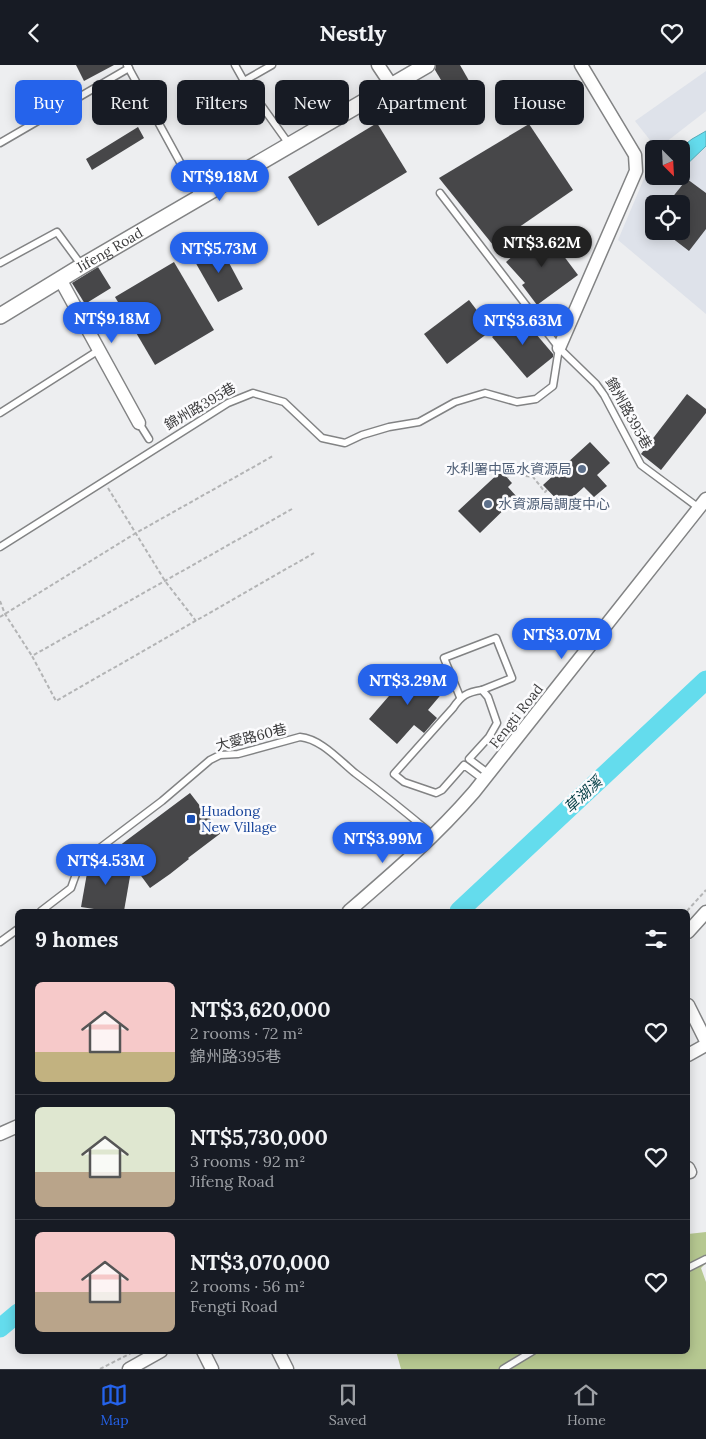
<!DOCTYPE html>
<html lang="en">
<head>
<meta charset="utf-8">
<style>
	:root { --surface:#171b24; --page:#242831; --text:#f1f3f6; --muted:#9ea1a6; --line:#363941; --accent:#2563eb }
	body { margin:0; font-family:Lora,"Noto Sans TC",serif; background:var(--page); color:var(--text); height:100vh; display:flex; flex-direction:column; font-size:19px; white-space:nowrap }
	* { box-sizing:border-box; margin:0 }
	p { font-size:16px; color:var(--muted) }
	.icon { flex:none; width:28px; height:28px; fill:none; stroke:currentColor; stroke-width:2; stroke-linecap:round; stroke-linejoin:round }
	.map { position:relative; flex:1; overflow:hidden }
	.panel { position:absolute; left:15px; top:844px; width:675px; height:445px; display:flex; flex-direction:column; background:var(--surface); border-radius:8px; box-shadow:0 2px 12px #0003 }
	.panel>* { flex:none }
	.hud { position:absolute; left:15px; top:15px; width:676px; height:45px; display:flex; gap:10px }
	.needle { width:32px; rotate:156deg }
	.buttons { position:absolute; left:645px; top:75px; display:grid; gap:10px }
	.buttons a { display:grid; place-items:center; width:45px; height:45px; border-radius:8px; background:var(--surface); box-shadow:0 2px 12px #0003; font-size:25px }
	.price { position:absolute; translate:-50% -42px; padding:0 11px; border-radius:18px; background:var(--accent); color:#fff; font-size:16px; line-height:32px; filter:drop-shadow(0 1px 2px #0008) }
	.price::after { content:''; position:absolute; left:50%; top:30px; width:15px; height:11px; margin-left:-8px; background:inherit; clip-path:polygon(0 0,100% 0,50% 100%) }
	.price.on { background:#222; color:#fff }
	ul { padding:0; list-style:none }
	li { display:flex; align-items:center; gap:15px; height:125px; padding:0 20px }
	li+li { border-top:1px solid var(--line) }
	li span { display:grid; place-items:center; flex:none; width:140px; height:100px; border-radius:8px; color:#555 }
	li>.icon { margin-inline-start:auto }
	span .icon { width:60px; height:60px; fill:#fffc; stroke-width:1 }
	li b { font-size:21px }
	h2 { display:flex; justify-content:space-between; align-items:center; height:60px; padding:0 20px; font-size:21px }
	.chip { padding:0 18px; border-radius:8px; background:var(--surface); box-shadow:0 2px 12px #0003; font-size:18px; line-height:45px }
	.chip.on { background:var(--accent); color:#fff }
	header { display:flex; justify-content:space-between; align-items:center; height:65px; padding:0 20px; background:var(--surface); font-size:22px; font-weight:800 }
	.tabs { display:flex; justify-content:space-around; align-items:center; height:70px; border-top:1px solid var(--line); background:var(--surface); font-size:14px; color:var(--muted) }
	.tabs a { display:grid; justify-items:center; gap:2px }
	.tabs .on { color:var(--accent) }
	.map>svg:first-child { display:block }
	.built { fill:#dee2ea; fill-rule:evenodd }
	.green { fill:#b6c891 }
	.water { fill:#64dced; stroke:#58acb8 }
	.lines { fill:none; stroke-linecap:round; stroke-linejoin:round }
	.river { stroke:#64dced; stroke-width:19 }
	.building { fill:#474749 }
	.service-casing { stroke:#828384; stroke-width:9 }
	.minor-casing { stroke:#828384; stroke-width:15 }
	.tertiary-casing { stroke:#828384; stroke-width:18 }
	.path { stroke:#b3b4b5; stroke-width:2; stroke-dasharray:4 2.5; stroke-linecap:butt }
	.service { stroke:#fff; stroke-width:6 }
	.minor { stroke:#fff; stroke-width:12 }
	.tertiary { stroke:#fff; stroke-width:15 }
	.service-dot { fill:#5c6f8a; stroke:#fbfbfd; stroke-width:2 }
	.transit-dot { fill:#1a4fb4; stroke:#fbfbfd; stroke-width:2 }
	.labels { text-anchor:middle; stroke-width:5; stroke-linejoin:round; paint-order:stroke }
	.street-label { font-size:14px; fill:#3b3b3c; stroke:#fbfbfd }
	.service-label { font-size:14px; fill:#4e5e75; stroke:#fbfbfd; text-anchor:end }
	.transit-label { font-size:14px; fill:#164399; stroke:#fbfbfd; text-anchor:start }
	.water-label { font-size:15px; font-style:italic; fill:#003b42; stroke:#fbfbfd }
</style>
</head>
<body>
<header><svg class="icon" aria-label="back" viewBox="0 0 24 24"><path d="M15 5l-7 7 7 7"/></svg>Nestly<svg class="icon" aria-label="heart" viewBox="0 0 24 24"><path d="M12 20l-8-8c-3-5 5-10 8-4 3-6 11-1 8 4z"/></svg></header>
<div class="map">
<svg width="706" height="1304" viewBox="0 0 706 1304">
	<rect width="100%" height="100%" fill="#edeef0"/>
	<g class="built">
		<polygon points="706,6 706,46 657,84 635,56"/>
		<path d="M706,66V249L618,175L651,97L654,96V111H681V84H675ZM654,139H681V166H654Z"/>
	</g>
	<polygon class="green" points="706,1167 706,1198 701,1203 706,1217 706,1304 401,1304 396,1286 688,1286 688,1169"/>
	<polygon class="water" points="706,66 706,81 681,105 681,84 679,84 692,74"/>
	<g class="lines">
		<g class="river">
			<polyline points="459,846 706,615"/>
			<polyline points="0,1263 18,1248"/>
		</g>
	</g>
	<g class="building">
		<polygon points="76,0 114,0 84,16"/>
		<polygon points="436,0 460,0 476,28 456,40 435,5"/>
		<polygon points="377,58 407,107 318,161 288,112"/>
		<polygon points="529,59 573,125 493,180 439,113"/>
		<polygon points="138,62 144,73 92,105 86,94"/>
		<polygon points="687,114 706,128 706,164 689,186 663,166 681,166 681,139 667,139"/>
		<polygon points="541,166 563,190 578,210 537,240 522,220 525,218 506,197"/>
		<polygon points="220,181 243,224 218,237 194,195"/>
		<polygon points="174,197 214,265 155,300 115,232"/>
		<polygon points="98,202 111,223 85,239 72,218"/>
		<polygon points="469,235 492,265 447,299 424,269"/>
		<polygon points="519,249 553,289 553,292 527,313 492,272"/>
		<polygon points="687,329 706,344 706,348 661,405 641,389"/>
		<polygon points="590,377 610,398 597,410 607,421 594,432 584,422 563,441 543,420"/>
		<polygon points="501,406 512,418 508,422 517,432 480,468 458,446"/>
		<polygon points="415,601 444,626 428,645 437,653 424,668 414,660 397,679 369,654"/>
		<polygon points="190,728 221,768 188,793 189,794 170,809 150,823 119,781"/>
		<polygon points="94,794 132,800 124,846 107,846 81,842 89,797"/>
	</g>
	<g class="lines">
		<g class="service-casing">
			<g id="service">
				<polyline points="127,0 199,132"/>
				<polyline points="235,0 244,16 289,79"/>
				<polyline points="244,16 272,0"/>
				<polyline points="0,78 129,3"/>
				<polyline points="0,198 57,167 82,201"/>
				<polyline points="559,283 596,319 604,330 641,400 699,443"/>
				<polyline points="0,348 99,285"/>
				<polyline points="139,358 149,374"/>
				<polyline points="0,482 228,338 253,328 284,337 322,373 345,378 362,370 389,362 419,357 455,337 485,328 517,337 536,334 553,321 559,283 440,128"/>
				<polyline points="460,632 444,593 496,573 512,613 482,625"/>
				<path d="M484,715L464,700L442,725L436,728L404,717L394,709L453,643C461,631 467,627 482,625L488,632L497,658L489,672L469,694L489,709"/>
				<path d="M41,846L71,823L80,798L162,736L210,695L220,690L238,689L300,672C321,674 339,695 355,708C382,728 408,749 434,771"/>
				<polyline points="0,877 18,864"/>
				<polyline points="688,1203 706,1194"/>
				<polyline points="503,1304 533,1286"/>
			</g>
		</g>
		<g class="minor-casing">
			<g id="minor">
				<polyline points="378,0 392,21"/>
				<polyline points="60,214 139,358"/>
				<polyline points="559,283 636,106 635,90 581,0"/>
				<path d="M349,846C393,808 436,771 474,727L706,434"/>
				<polyline points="688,867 706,847"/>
				<polyline points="688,940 706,976"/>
				<polyline points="688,990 706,980"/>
				<polyline points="0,1069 18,1061"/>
				<polyline points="688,1103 690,1107"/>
				<polyline points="203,1286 212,1304"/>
				<polyline points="278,1286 287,1304"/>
				<polyline points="129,1304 161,1286"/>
			</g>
		</g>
		<g class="tertiary-casing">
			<g id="tertiary">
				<path id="s1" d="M0,251L82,201L427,0"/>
			</g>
		</g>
		<g class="path">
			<polyline points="507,412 513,409 533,412 545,427 547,425"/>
			<polyline points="108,423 165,516 196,556"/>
			<polyline points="292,444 32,591 56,636 314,488"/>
			<polyline points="0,536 5,549 32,591"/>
			<polyline points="0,552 136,468 273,391"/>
			<polyline points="687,846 706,825"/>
			<polyline points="100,1304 135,1286"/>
		</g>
		<use href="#service" class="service"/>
		<use href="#minor" class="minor"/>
		<use href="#tertiary" class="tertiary"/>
	</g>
	<g class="service-dot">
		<circle cx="582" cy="404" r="5"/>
		<circle cx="488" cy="439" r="5"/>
	</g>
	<rect class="transit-dot" x="186" y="749" width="10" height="10" rx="2.5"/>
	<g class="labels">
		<g class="street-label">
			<text dy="5" stroke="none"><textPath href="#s1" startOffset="128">Jifeng Road</textPath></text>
			<text transform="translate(200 341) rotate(-30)" y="5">錦州路395巷</text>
			<text transform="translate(629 348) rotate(61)" y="5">錦州路395巷</text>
			<text transform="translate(516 651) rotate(-52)" y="5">Fengti Road</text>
			<text transform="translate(251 672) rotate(-14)" y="5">大愛路60巷</text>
		</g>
		<g class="service-label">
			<text x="572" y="409">水利署中區水資源局</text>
			<text x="498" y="444" text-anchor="start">水資源局調度中心</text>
		</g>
		<g class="transit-label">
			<text x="201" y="751">Huadong<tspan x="201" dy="16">New Village</tspan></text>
		</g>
		<g class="water-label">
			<text transform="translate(583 730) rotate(-43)" y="5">草湖溪</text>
		</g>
	</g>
</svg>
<div class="buttons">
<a><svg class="needle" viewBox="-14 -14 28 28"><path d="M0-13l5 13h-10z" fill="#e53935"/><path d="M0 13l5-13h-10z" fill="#9ea1a6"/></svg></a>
<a><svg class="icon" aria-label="locate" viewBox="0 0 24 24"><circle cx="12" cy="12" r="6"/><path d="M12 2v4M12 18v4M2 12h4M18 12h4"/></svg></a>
</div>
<b class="price" style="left:220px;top:137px">NT$9.18M</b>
<b class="price on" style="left:542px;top:203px">NT$3.62M</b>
<b class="price" style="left:219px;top:209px">NT$5.73M</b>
<b class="price" style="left:112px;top:279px">NT$9.18M</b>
<b class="price" style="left:523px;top:281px">NT$3.63M</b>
<b class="price" style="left:562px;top:595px">NT$3.07M</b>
<b class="price" style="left:408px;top:641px">NT$3.29M</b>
<b class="price" style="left:383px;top:799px">NT$3.99M</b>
<b class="price" style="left:106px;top:821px">NT$4.53M</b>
<div class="hud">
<a class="chip on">Buy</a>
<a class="chip">Rent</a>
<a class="chip">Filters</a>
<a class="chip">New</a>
<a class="chip">Apartment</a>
<a class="chip">House</a>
</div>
<section class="panel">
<h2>9 homes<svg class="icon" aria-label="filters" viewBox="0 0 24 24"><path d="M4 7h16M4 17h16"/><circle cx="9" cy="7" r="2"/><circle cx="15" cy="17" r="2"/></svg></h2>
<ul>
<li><span style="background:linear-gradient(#f6c9c9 70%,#c2b280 0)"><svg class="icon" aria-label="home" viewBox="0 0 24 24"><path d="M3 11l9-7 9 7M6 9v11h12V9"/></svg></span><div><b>NT$3,620,000</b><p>2 rooms · 72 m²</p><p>錦州路395巷</p></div><svg class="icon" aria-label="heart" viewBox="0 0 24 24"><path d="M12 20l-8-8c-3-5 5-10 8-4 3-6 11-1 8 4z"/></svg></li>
<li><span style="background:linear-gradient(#dfe7d0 65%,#b9a48a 0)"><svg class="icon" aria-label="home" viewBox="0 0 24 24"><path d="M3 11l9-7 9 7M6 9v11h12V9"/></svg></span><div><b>NT$5,730,000</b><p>3 rooms · 92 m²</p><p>Jifeng Road</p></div><svg class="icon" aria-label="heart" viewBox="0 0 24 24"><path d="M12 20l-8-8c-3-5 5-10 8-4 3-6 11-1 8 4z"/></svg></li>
<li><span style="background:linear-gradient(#f6c9c9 60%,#b9a48a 0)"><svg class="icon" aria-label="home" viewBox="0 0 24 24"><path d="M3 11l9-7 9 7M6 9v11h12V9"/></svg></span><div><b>NT$3,070,000</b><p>2 rooms · 56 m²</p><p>Fengti Road</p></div><svg class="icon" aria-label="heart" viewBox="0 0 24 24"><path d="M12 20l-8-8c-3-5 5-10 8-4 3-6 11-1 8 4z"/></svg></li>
</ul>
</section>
</div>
<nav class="tabs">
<a class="on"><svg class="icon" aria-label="map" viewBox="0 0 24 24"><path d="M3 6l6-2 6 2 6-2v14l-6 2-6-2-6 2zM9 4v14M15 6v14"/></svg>Map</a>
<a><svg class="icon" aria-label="saved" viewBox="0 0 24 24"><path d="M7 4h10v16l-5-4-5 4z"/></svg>Saved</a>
<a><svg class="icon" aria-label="home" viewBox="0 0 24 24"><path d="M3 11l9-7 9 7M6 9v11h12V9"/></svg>Home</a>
</nav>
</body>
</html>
